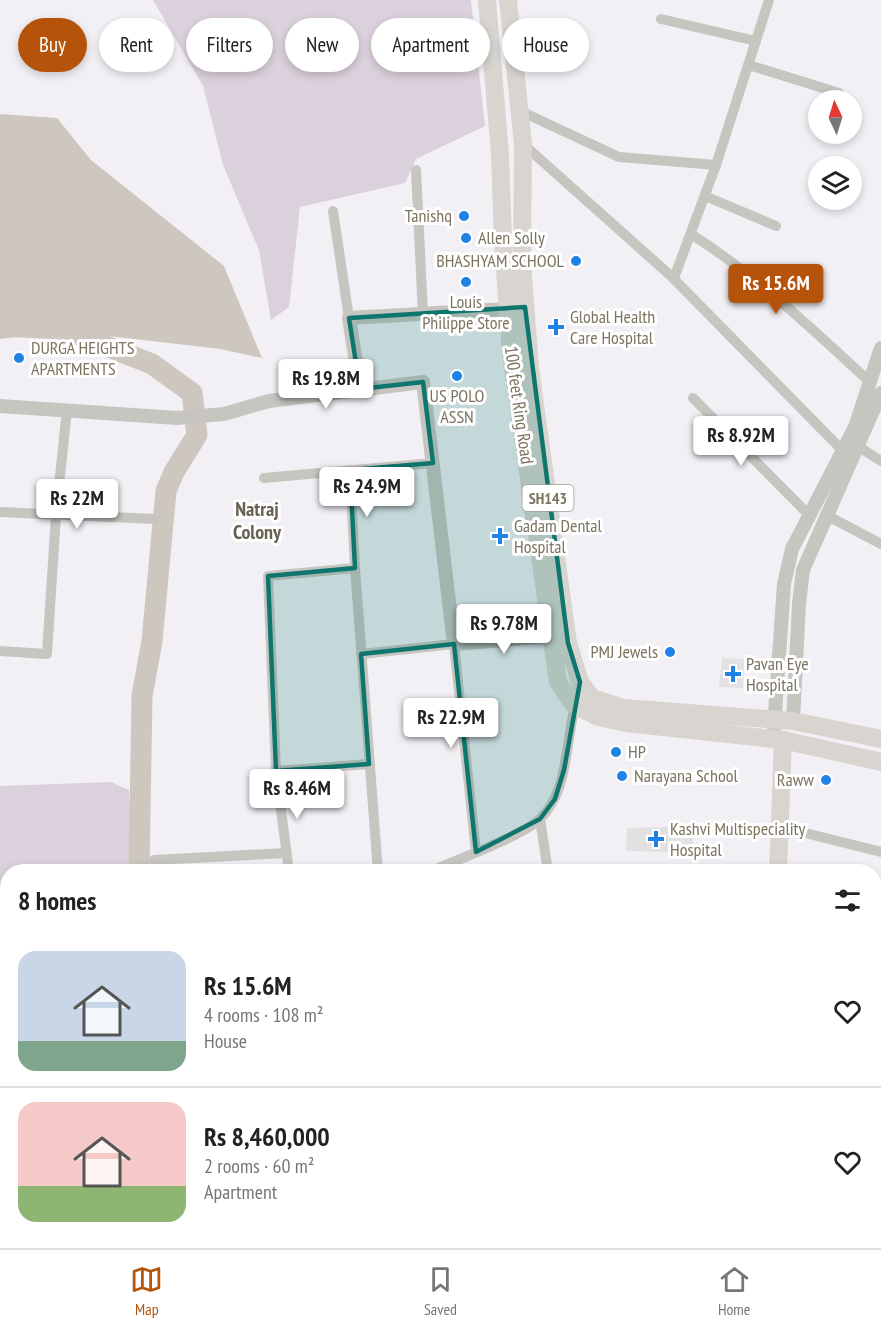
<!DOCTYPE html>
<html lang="en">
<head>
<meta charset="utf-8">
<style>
	:root { --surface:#fff; --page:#f6f6f6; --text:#222; --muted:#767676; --line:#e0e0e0; --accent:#b45309 }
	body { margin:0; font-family:"PT Sans Narrow",sans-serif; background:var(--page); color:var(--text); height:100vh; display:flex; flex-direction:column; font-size:22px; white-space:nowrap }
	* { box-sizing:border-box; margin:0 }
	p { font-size:20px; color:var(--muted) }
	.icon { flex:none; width:33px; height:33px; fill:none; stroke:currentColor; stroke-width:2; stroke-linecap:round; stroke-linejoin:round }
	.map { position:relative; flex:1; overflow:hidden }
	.details { position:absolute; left:0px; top:864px; width:882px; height:384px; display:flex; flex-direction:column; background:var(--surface); border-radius:24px 24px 0 0; box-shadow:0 3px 9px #0003 }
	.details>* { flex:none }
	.hud { position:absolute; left:18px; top:18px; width:846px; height:54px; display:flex; gap:12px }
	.needle { width:39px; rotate:356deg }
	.fabs { position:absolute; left:808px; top:90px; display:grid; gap:12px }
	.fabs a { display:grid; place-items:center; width:54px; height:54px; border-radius:50%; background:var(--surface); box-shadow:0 3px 9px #0003; font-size:30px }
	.price { position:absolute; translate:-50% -51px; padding:0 14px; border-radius:6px; background:#fff; color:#222; font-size:20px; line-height:39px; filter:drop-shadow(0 2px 3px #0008) }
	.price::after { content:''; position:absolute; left:50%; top:36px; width:18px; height:14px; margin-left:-9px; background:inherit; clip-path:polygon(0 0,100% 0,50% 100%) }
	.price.active { background:var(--accent); color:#fff }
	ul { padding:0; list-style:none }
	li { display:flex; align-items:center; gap:18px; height:150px; padding:0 18px }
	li+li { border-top:2px solid var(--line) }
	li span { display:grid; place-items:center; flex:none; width:168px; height:120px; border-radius:18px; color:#555 }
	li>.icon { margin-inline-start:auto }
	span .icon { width:72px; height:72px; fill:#fffc; stroke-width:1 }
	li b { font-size:26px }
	h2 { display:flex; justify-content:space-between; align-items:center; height:72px; padding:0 18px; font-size:26px }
	.pill { padding:0 21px; border-radius:27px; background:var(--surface); box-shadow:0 3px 9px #0003; font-size:21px; line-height:54px }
	.pill.active { background:var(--accent); color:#fff }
	.tabs { display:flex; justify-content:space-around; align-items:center; height:84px; border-top:2px solid var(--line); background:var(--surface); font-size:16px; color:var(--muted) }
	.tabs a { display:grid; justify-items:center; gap:3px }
	.tabs .active { color:var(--accent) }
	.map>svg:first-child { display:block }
	.built { fill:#e3e1e2 }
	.green { fill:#dbd1dc }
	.water { fill:#cdc7bf }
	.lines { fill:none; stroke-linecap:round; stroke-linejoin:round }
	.river { stroke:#cdc7bf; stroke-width:21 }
	.minor { stroke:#c7c5c0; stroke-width:10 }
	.tertiary { stroke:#c7c5c0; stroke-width:14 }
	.primary { stroke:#d8d5d0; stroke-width:18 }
	.marked { fill:#0f766e; fill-opacity:0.2; stroke:#0f766e; stroke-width:4.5; stroke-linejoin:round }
	.poi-dot { fill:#1f82e6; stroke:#fff; stroke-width:2 }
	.labels { text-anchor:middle; stroke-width:6; stroke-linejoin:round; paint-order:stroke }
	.shield { fill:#fff; stroke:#a39e8f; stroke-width:1.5 }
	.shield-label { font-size:16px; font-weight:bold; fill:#7c745f }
	.poi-label { font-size:18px; fill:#7c745f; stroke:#fff; text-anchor:start }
	.street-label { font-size:18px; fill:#7c745f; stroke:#fff }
	.neighbourhood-label { font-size:20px; font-weight:bold; fill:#676151; stroke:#fff }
</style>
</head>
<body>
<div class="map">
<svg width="881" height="1248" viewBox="0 0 881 1248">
	<rect width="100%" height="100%" fill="#f2f0f5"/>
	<g class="built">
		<polygon points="722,658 745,659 743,688 719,687"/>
		<polygon points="693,826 693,853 626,851 627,828"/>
	</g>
	<g class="green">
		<polygon points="153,0 471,0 485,126 416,159 405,183 300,207 289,307 271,320 259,250 223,165 203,86"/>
		<polygon points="111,782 129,790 132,843 127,871 8,872 7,974 0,972 0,786"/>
	</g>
	<polygon class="water" points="0,114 57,118 91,160 224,266 262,358 220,349 65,331 0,339"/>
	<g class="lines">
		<g class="river">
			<polyline points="0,326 63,329 152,364 192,393 197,435 174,472 166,491 152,641 142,696 139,872"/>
			<polyline points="0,1007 8,1004"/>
			<polyline points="0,1149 8,1160"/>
			<polyline points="60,1240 64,1246 105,1240"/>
			<polyline points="200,1240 205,1248"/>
		</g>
		<g class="minor">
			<polyline points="661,19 756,41"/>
			<polyline points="749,65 839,93"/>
			<polyline points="518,110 619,157 716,165"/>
			<polyline points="523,144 671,276 843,451"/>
			<polyline points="416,170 423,314"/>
			<polyline points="705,196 776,226"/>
			<polyline points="333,211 349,318"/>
			<path d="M691,234C757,276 813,330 871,383"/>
			<polyline points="674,278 716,165 769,0"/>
			<polyline points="693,398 809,515"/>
			<polyline points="859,447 881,461"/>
			<polyline points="350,470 355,568"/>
			<polyline points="264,478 433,463"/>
			<polyline points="0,512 155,519"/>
			<polyline points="826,515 881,544"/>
			<polyline points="0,651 47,654 56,515 67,409"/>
			<polyline points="361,654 454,644 476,852"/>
			<polyline points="276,771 369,764"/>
			<polyline points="540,819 548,872"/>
			<polyline points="781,827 881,852"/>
			<polyline points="154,860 287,853"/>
			<polyline points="289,872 276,771 268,576 355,568 378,872"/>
			<path d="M429,872C454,861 525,835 541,818C554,804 561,786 564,768C570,739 572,710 580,682"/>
			<polyline points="874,931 881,933"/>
			<polyline points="874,1015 881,1016"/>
			<polyline points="874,1094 881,1059"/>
			<polyline points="874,1183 881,1184"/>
			<polyline points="461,1240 462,1248"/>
			<polyline points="778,1240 815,1248"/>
		</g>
		<g class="tertiary">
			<polyline points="360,389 349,318 508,309"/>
			<polyline points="0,406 177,418 224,414 269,401 423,382 454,644 551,636"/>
			<polyline points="793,721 799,604 803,570 881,393"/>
			<polyline points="774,728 784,584 792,549 855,427 881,348"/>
		</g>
		<g class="primary">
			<polyline points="487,0 500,154 503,241 511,354 558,682 573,704 598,717 626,723 783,740 881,762"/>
			<polyline points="508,0 523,144 522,262 530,368 568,643 580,682 592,698 624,708 793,721 881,739"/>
			<polyline points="778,872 783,740"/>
			<polyline points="763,1240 764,1248"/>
		</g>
	</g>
	<path class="marked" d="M525,307L568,643L580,682L564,770L555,799L540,819L476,852L454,644L361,654L369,764L276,771L268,576L355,568L350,470L433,463L423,382L360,389L349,318Z"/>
	<g class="poi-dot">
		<circle cx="464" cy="216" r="6"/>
		<circle cx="466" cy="238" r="6"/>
		<circle cx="576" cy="261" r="6"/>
		<circle cx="466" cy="282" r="6"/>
		<path d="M553 318h6v6h6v6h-6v6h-6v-6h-6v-6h6z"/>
		<circle cx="19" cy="358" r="6"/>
		<circle cx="457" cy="376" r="6"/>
		<path d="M497 527h6v6h6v6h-6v6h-6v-6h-6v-6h6z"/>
		<circle cx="670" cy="652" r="6"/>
		<path d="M730 665h6v6h6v6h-6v6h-6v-6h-6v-6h6z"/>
		<circle cx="616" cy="752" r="6"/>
		<circle cx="622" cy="776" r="6"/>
		<circle cx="826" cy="780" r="6"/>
		<path d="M653 830h6v6h6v6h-6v6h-6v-6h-6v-6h6z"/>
	</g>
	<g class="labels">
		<rect class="shield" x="522.5" y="485" width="51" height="26" rx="4.5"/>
		<g class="shield-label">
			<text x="548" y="504">SH143</text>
		</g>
		<g class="poi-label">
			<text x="452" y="222" text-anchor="end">Tanishq</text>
			<text x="478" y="244">Allen Solly</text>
			<text x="564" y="267" text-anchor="end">BHASHYAM SCHOOL</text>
			<text x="466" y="308" text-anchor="middle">Louis<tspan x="466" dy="21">Philippe Store</tspan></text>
			<text x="570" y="323">Global Health<tspan x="570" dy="21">Care Hospital</tspan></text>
			<text x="31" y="354">DURGA HEIGHTS<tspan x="31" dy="21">APARTMENTS</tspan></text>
			<text x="457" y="402" text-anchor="middle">US POLO<tspan x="457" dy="21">ASSN</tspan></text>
			<text x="514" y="532">Gadam Dental<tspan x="514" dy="21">Hospital</tspan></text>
			<text x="658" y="658" text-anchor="end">PMJ Jewels</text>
			<text x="746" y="670">Pavan Eye<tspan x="746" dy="21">Hospital</tspan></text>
			<text x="628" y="758">HP</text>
			<text x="634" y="782">Narayana School</text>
			<text x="814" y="786" text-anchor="end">Raww</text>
			<text x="670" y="835">Kashvi Multispeciality<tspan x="670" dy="21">Hospital</tspan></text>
		</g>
		<g class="street-label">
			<text transform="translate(519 405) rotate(82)" y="6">100 feet Ring Road</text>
		</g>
		<g class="neighbourhood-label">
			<text x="257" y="516">Natraj<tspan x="257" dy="23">Colony</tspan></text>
		</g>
	</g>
</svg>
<div class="fabs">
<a><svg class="needle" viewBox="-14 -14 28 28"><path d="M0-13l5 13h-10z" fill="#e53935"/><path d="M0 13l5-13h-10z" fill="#767676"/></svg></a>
<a><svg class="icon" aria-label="layers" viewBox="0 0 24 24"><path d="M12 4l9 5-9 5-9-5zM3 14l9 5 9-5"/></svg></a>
</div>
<b class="price active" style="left:776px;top:315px">Rs 15.6M</b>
<b class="price" style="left:326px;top:410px">Rs 19.8M</b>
<b class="price" style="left:741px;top:467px">Rs 8.92M</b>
<b class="price" style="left:367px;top:518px">Rs 24.9M</b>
<b class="price" style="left:77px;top:530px">Rs 22M</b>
<b class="price" style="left:504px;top:655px">Rs 9.78M</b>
<b class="price" style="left:451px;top:749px">Rs 22.9M</b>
<b class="price" style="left:297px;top:820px">Rs 8.46M</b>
<div class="hud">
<a class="pill active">Buy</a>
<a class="pill">Rent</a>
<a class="pill">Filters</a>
<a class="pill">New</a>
<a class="pill">Apartment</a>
<a class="pill">House</a>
</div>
<section class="details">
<h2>8 homes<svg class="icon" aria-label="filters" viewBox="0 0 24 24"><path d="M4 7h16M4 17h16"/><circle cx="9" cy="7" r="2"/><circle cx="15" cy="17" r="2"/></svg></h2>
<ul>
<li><span style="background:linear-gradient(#c9d6e8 75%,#7fa58c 0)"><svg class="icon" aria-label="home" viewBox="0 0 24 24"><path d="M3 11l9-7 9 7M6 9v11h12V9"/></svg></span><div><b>Rs 15.6M</b><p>4 rooms · 108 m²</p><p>House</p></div><svg class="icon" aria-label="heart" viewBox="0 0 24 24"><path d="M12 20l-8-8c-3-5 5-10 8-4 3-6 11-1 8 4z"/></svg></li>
<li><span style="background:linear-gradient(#f6c9c9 70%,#8fb573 0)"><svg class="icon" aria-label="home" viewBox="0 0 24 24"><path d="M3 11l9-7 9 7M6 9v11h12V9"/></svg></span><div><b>Rs 8,460,000</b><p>2 rooms · 60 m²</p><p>Apartment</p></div><svg class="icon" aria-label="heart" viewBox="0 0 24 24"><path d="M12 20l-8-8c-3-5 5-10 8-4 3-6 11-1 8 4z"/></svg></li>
</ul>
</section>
</div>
<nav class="tabs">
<a class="active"><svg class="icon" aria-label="map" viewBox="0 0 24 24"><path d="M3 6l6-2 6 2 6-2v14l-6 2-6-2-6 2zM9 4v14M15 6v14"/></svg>Map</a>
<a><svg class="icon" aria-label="saved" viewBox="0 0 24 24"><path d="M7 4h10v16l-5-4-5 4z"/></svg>Saved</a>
<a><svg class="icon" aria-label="home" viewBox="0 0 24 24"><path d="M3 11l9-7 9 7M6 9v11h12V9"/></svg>Home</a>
</nav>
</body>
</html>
